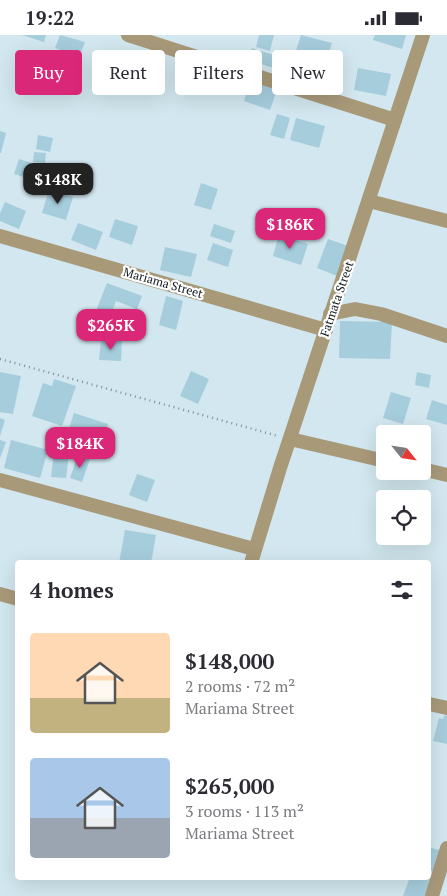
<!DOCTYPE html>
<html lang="en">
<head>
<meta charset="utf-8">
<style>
	:root { --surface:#fff; --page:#f2f2f3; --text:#2b2b33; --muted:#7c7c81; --accent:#db2777 }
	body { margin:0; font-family:"PT Serif",serif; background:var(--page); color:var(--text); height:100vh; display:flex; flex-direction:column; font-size:19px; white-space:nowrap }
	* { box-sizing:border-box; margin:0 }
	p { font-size:16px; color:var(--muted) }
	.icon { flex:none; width:28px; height:28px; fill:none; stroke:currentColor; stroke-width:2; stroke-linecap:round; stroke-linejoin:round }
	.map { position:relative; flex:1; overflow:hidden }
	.side { position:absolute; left:15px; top:525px; width:416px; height:320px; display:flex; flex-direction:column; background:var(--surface); border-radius:5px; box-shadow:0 5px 20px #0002 }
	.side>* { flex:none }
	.guide { position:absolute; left:15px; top:15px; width:418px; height:45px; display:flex; gap:10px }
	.needle { width:32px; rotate:120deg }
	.tools { position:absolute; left:376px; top:390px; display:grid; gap:10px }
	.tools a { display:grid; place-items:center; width:55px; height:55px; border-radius:5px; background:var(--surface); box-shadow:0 5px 20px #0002; font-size:25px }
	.price { position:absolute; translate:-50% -42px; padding:0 11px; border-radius:10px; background:var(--accent); color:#fff; font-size:16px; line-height:32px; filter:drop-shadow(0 1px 2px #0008) }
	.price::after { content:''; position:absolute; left:50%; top:30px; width:15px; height:11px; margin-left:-8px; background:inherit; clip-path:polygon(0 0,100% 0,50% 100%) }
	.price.current { background:#222; color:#fff }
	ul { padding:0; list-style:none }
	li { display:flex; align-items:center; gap:15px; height:125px; padding:0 15px }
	li span { display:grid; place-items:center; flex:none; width:140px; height:100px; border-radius:5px; color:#555 }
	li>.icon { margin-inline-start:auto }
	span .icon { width:60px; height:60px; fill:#fffc; stroke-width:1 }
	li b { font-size:21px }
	h2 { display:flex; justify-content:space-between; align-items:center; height:60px; padding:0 15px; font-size:21px }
	.tag { padding:0 18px; border-radius:5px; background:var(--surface); box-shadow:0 5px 20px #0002; font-size:18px; line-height:45px }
	.tag.current { background:var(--accent); color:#fff }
	.status { display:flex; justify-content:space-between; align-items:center; height:35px; padding:0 25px; background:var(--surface); direction:ltr }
	.status svg { height:14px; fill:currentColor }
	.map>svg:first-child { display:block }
	.building { fill:#a6cddc }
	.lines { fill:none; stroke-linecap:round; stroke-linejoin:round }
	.path { stroke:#808f95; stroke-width:2.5; stroke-dasharray:1 4; stroke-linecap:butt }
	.minor { stroke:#a89979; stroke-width:14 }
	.labels { text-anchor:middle; stroke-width:4.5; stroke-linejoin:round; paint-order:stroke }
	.street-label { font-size:12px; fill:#12191c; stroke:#fff }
</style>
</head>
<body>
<div class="status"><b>19:22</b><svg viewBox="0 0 49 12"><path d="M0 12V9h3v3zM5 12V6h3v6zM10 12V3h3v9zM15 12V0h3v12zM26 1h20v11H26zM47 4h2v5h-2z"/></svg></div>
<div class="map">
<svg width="447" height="861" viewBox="0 0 447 861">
	<rect width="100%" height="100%" fill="#d2e7ef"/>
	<g class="building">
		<polygon points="22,0 46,0 44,7"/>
		<polygon points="60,0 85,7 79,22 55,13"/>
		<polygon points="259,0 274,0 270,16 256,12"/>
		<polygon points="301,0 332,8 326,28 295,19"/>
		<polygon points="375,0 406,0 402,14 373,5"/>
		<polygon points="252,13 277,21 274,33 248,25"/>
		<polygon points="300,28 323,35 318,49 296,42"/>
		<polygon points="358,33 391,39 386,61 354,55"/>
		<polygon points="252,42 278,52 270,75 244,66"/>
		<polygon points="277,79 290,83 284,104 270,100"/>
		<polygon points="296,83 325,91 319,113 290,105"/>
		<polygon points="0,96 6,98 1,118 0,118"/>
		<polygon points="38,100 53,103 50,117 36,114"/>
		<polygon points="34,117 46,118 45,128 33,127"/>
		<polygon points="19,124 41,131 36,146 14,139"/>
		<polygon points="201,148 218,154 211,175 194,170"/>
		<polygon points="49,155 73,162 66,185 42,178"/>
		<polygon points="5,167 26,176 19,194 0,186 0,178"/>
		<polygon points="115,184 138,191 132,210 109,202"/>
		<polygon points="78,188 103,197 96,215 71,205"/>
		<polygon points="214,189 235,196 231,208 210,201"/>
		<polygon points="279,200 308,209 301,230 273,221"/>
		<polygon points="328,204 348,211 337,241 317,233"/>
		<polygon points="213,208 233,215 228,232 207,225"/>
		<polygon points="165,212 197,219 191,242 160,235"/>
		<polygon points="107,248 142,261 137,274 116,266 110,282 132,290 127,303 91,289"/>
		<polygon points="166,261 183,266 176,295 159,290"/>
		<polygon points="340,286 392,287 390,324 339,323"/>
		<polygon points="101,305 122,306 121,326 99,325"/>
		<polygon points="191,336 209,344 198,369 180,361"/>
		<polygon points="0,337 21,341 13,379 0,377"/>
		<polygon points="417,337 431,340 429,353 415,350"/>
		<polygon points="54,344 76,351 62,391 32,381 43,348 52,351"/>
		<polygon points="391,357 411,363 403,389 383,383"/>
		<polygon points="432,365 447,370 447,390 426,384"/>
		<polygon points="74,378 108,389 100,413 66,403"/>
		<polygon points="0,383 5,385 0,401"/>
		<polygon points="0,405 6,407 0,423"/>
		<polygon points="11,405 48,415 40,443 4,433"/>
		<polygon points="54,417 69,418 66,443 51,442"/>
		<polygon points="78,420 90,424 82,447 70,443"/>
		<polygon points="137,439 155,445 147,467 129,460"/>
		<polygon points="125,495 156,500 151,528 119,528"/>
		<polygon points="445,680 447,681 447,709 433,706 439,683 443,684"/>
		<polygon points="429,812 442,816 435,837 429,835"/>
		<polygon points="429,840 435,842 427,861 403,861 410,842 429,842"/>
	</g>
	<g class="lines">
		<polyline class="path" points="0,324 278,401"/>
		<g class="minor">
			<polyline points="128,0 395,85"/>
			<polyline points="369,166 447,186"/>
			<polyline points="0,201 326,295"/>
			<polyline points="330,279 355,274 381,279 447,301"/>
			<polyline points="290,404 385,426"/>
			<polyline points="422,434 447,440"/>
			<polyline points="0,445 254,514"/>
			<polyline points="251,528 280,433 423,0"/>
			<polyline points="0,559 18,564"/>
			<polyline points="429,669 447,673"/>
			<polyline points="432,861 447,813"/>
		</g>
	</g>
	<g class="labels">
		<g class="street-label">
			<text transform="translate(163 248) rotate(16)" y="4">Mariama Street</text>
			<text transform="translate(337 264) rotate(-71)" y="4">Fatmata Street</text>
		</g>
	</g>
</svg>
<div class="tools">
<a><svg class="needle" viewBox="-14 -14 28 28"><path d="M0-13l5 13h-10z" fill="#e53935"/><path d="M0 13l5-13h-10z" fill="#7c7c81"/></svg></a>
<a><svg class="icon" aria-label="locate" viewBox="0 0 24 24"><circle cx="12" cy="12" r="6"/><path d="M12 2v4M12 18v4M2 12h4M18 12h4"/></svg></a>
</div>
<b class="price current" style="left:58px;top:170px">$148K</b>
<b class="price" style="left:290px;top:215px">$186K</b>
<b class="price" style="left:111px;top:316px">$265K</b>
<b class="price" style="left:80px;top:434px">$184K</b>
<div class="guide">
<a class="tag current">Buy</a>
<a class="tag">Rent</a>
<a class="tag">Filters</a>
<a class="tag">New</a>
</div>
<section class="side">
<h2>4 homes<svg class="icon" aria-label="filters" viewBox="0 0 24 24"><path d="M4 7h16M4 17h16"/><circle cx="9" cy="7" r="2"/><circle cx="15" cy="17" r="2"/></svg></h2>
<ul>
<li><span style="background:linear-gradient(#ffd9b3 65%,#c2b280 0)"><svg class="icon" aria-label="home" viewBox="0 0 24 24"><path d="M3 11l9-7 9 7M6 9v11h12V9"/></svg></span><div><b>$148,000</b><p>2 rooms · 72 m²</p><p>Mariama Street</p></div></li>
<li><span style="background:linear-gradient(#a9c7e8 60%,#9aa5b1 0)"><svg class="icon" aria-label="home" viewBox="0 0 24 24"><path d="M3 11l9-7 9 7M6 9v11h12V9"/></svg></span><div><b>$265,000</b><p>3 rooms · 113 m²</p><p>Mariama Street</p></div></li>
</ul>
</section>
</div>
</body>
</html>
